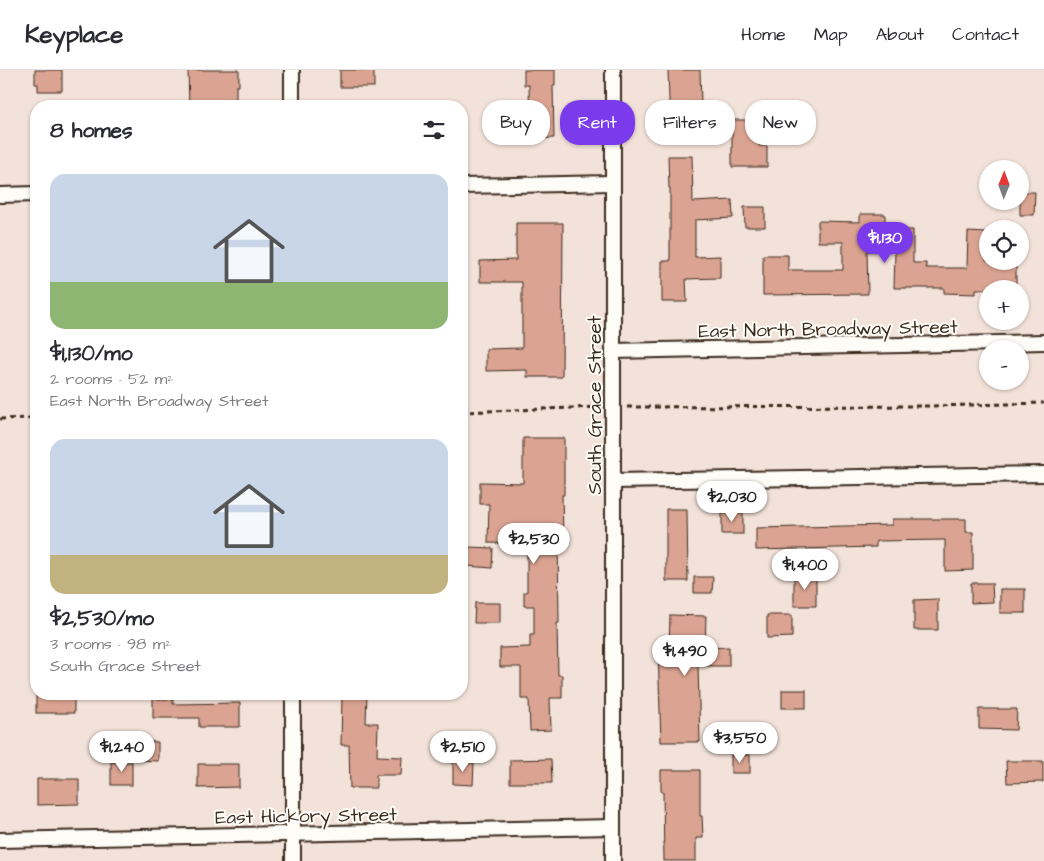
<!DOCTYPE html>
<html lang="en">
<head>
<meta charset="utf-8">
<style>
	:root { --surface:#fff; --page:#f2f2f3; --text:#2b2b33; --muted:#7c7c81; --line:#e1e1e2; --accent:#7c3aed }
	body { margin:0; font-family:"Architects Daughter",sans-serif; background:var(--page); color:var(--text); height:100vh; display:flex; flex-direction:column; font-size:19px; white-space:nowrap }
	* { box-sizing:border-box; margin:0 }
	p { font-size:16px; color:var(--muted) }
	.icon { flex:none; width:28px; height:28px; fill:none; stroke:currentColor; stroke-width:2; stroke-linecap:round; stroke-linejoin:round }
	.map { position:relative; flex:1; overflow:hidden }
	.drawer { position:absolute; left:30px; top:30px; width:438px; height:600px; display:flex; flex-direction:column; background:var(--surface); border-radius:20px; box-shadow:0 1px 4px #0004 }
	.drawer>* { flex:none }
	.banner { position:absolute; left:482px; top:30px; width:475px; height:45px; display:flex; gap:10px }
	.needle { width:32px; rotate:1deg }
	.fabs { position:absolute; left:979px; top:90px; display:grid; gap:10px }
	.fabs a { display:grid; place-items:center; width:50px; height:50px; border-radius:50%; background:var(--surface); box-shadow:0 1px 4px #0004; font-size:25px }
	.price { position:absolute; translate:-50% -42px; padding:0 11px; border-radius:18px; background:#fff; color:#222; font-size:16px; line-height:32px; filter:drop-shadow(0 1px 2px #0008) }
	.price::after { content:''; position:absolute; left:50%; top:30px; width:15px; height:11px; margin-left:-8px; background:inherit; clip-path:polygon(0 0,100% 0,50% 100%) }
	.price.active { background:var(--accent); color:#fff }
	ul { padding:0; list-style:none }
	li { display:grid; align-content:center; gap:10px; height:265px; padding:0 20px }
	li span { display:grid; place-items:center; height:155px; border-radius:15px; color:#555 }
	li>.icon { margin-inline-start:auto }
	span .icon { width:90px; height:90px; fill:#fffc; stroke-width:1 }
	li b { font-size:21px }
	h2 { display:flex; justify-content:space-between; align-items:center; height:60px; padding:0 20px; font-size:21px }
	.pill { padding:0 18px; border-radius:20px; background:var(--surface); box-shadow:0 1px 4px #0004; font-size:18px; line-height:45px }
	.pill.active { background:var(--accent); color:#fff }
	header { display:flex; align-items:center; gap:30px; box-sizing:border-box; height:70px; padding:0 25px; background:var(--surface); border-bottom:1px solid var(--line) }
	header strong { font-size:24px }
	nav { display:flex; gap:28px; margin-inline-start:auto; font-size:18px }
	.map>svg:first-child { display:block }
	.building { fill:#dba492; stroke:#3b2a1e }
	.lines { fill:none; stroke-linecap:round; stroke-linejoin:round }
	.minor-casing { stroke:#3b2a1e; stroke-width:18 }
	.path { stroke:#3b2a1e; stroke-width:3; stroke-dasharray:5 4; stroke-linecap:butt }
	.minor { stroke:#fdfcf7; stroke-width:14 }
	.labels { text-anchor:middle; stroke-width:4; stroke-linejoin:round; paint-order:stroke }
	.street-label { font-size:19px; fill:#3b2a1e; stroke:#fdfcf7 }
</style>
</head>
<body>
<header>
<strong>Keyplace</strong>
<nav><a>Home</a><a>Map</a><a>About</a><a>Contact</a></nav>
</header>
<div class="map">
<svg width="1044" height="791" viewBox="0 0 1044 791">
	<rect width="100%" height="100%" fill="#f3e2d9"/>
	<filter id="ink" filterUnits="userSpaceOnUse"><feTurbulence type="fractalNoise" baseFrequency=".02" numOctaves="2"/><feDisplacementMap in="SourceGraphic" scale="10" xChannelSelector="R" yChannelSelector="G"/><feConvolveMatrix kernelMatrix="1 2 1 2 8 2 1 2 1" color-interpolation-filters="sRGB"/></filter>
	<g filter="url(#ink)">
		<g class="building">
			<polygon points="35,0 62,0 62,21 38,21 38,14 35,14"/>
			<polygon points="188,0 239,0 239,16 236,16 236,36 189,36"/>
			<rect x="340" y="0" width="34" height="17"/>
			<polygon points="524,0 555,0 555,15 553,15 554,68 530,69 529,15 524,15"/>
			<polygon points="668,0 700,0 701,34 720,34 721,58 670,58"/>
			<polygon points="732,50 759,50 759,76 767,76 767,97 732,97"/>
			<polygon points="668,86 692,86 693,132 732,130 733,148 695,150 695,187 720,186 720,208 686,209 687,232 662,232 662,191 670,191 670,118 669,118"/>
			<polygon points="1020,122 1035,122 1034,145 1020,145"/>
			<polygon points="744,137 765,137 765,157 745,157"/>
			<polygon points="860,144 885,144 885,160 913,160 913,193 926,193 926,198 967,198 968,162 986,163 986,191 1016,191 1016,219 976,219 976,224 944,223 944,218 894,218 895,181 867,181 868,224 763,225 763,185 788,185 788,200 843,200 843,172 818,172 818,151 860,152"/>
			<polygon points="516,153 563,153 562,307 527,307 527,300 486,301 486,279 522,278 522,212 480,212 480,191 516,190"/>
			<polygon points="523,368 564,368 564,425 562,425 563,466 558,466 559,553 557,553 558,605 562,605 562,628 550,628 551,660 530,661 529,629 521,629 521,597 500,597 500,578 530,577 530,565 534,565 534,536 524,536 524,522 527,522 527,474 488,473 489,434 480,434 480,412 523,413"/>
			<polygon points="666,439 687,439 688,511 666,511"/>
			<rect x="722" y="443" width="21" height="21"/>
			<polygon points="892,449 966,449 966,462 973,462 973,500 945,501 945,470 876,471 876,477 756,480 756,458 892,455"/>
			<polygon points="467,477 493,478 492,498 466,496"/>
			<rect x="794" y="506" width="22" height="30"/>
			<polygon points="694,507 713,507 712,523 694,523"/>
			<polygon points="971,513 992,513 993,532 971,533"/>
			<rect x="1000" y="519" width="25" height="24"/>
			<polygon points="938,529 938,560 914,560 914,530"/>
			<polygon points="475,533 500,533 500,553 474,553"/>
			<polygon points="670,545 706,546 705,578 729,577 729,596 698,596 700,672 661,672 658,580 669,580"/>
			<polygon points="767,545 792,545 792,567 767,568"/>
			<rect x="782" y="620" width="24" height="18"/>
			<rect x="36" y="624" width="38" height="19"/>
			<polygon points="342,624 367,624 366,653 378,653 377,686 402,687 401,705 376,705 376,718 350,718 349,675 341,675"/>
			<polygon points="153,629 173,629 173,634 240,633 240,657 199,657 199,648 153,648"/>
			<polygon points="979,639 1017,639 1016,660 979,659"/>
			<polygon points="139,671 158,672 158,691 138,690"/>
			<rect x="731" y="685" width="19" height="18"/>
			<polygon points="551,689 552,713 510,713 510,690"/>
			<polygon points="1006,691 1043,691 1043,712 1007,713"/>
			<rect x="111" y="692" width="21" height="23"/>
			<polygon points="453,692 474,693 473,715 453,714"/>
			<polygon points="198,694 239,694 239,717 198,718"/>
			<polygon points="661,700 700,700 700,746 702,746 703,768 696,768 696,791 664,791 663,722 661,722"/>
			<polygon points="37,709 79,709 79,734 37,735"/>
		</g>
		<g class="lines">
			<g class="minor-casing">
				<g id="minor">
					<polyline points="613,0 613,791"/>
					<polyline points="292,36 292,0"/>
					<polyline points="461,116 612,113"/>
					<polyline points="0,125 36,124"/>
					<polyline points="613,281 1044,272"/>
					<polyline points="613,411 1044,404"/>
					<polyline points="293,624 293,791"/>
					<polyline points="0,770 613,757"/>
				</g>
			</g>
			<g class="path">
				<polyline points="627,337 933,336 1044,333"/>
				<polyline points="461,342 598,337"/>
				<polyline points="0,349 36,348"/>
			</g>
			<use href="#minor" class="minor"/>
		</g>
	</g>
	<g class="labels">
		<g class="street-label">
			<text transform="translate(828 258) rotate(-1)" y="7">East North Broadway Street</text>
			<text transform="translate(594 335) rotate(-90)" y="7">South Grace Street</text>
			<text transform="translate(306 745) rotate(-1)" y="7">East Hickory Street</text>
		</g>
	</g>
</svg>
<div class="fabs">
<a><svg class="needle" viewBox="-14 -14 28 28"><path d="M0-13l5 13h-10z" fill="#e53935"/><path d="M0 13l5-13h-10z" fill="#7c7c81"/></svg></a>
<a><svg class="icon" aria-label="locate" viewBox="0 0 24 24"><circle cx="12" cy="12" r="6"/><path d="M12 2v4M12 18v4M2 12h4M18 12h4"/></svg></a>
<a>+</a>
<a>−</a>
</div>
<b class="price active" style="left:885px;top:194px">$1,130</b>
<b class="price" style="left:732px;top:453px">$2,030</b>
<b class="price" style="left:534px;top:495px">$2,530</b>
<b class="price" style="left:805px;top:521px">$1,400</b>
<b class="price" style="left:685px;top:607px">$1,490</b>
<b class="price" style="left:740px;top:694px">$3,550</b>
<b class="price" style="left:122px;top:703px">$1,240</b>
<b class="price" style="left:463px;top:703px">$2,510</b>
<div class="banner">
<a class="pill">Buy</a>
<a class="pill active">Rent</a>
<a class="pill">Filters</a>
<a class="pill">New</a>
</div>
<section class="drawer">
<h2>8 homes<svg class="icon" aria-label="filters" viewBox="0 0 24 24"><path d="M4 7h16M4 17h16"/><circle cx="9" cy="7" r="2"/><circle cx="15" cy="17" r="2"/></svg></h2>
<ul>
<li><span style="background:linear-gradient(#c9d6e8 70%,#8fb573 0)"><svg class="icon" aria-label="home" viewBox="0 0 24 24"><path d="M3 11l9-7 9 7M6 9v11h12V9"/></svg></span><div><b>$1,130/mo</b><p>2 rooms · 52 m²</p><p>East North Broadway Street</p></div></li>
<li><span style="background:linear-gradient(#c9d6e8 75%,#c2b280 0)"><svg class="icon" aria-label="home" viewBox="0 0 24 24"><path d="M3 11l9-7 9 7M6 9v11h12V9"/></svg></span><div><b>$2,530/mo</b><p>3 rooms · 98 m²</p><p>South Grace Street</p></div></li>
</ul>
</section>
</div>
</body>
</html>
